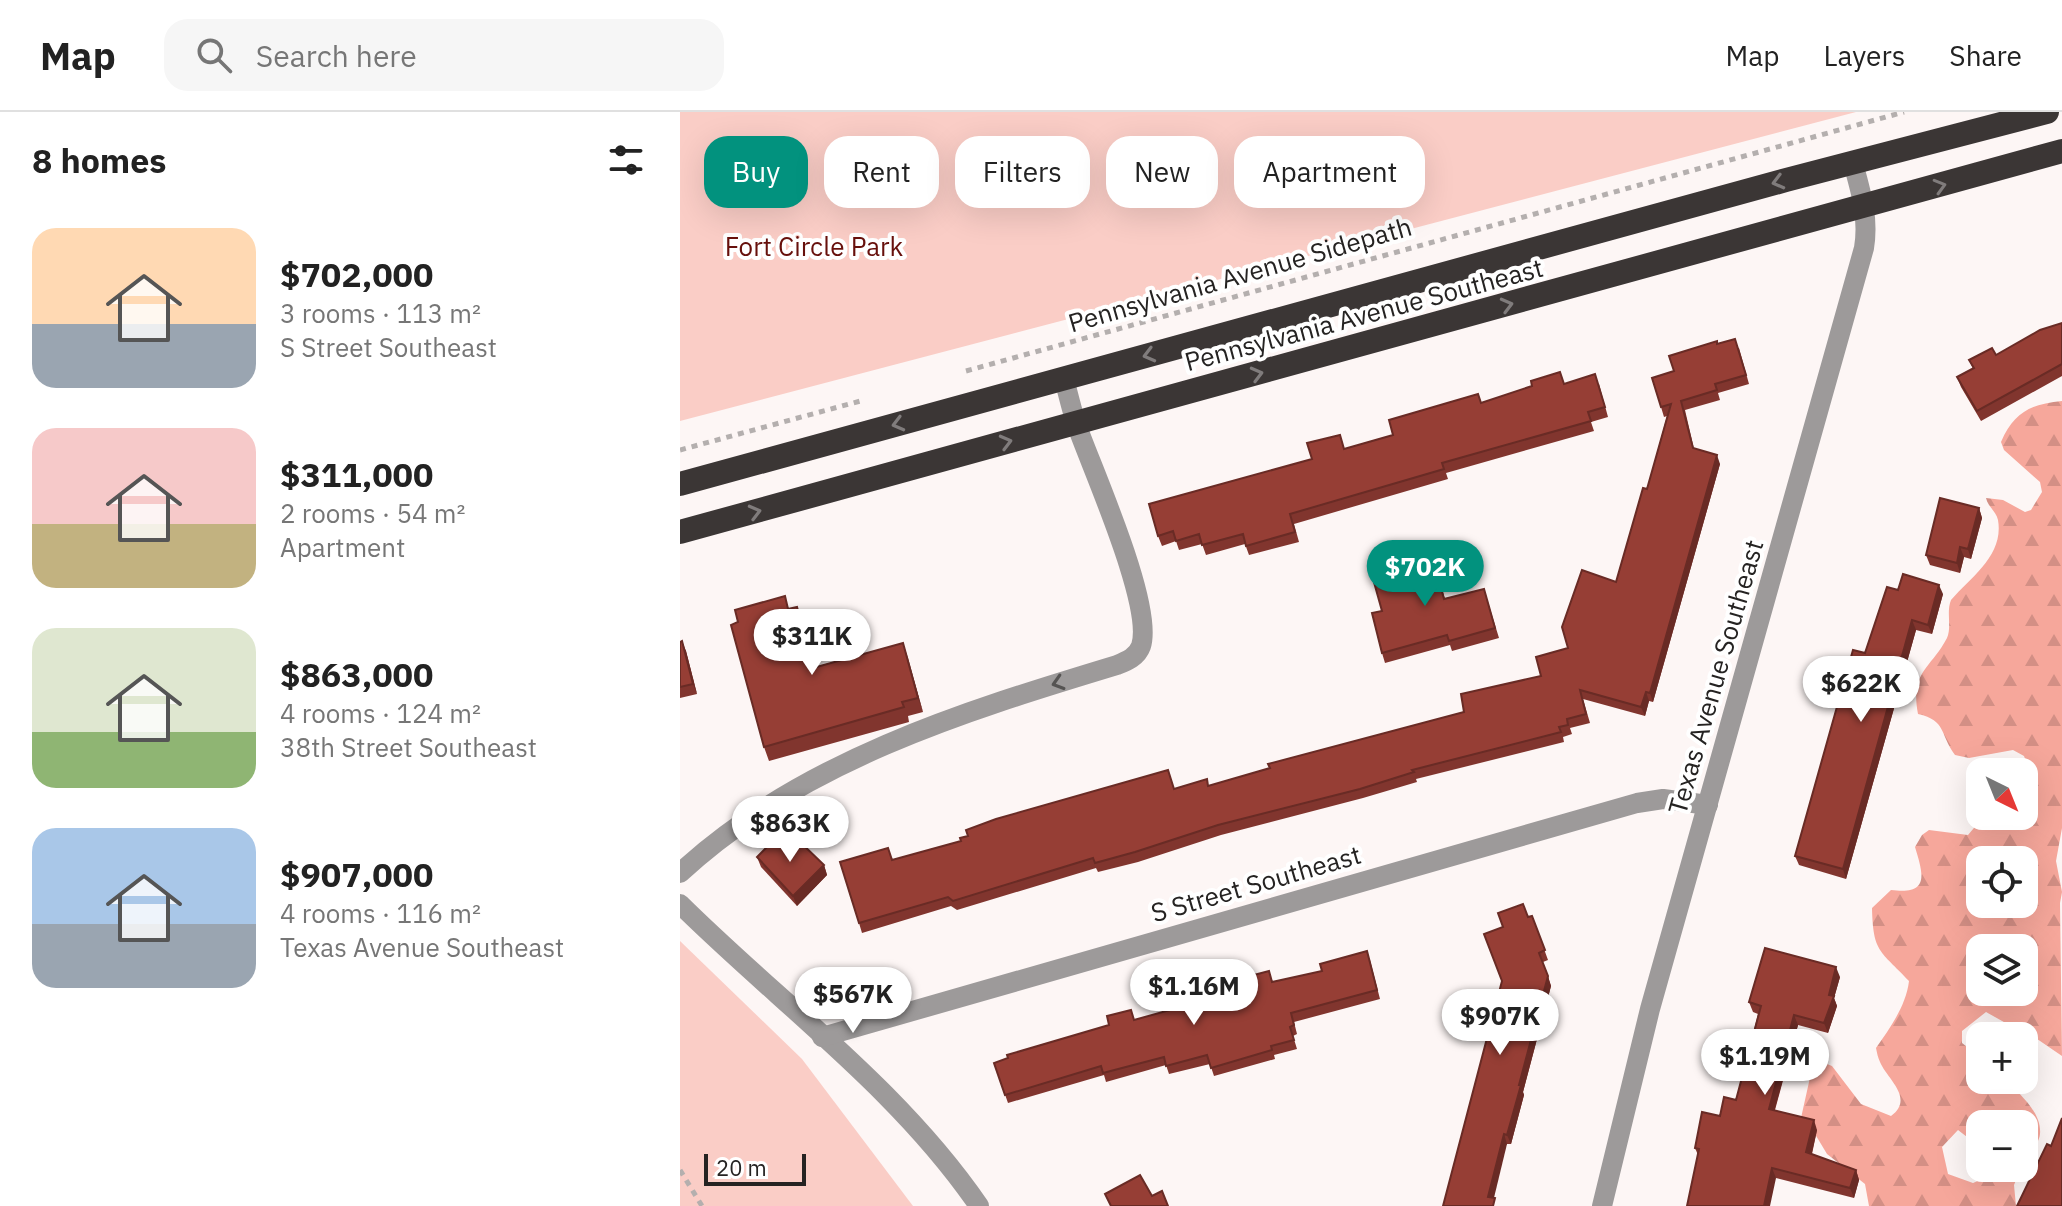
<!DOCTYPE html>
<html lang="en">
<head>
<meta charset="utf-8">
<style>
	:root { --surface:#fff; --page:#f6f6f6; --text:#222; --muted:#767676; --line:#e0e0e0; --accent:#02927e }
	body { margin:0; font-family:"IBM Plex Sans",sans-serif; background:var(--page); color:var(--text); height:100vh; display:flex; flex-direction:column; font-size:30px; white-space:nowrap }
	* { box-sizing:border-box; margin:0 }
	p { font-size:26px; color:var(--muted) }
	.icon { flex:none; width:44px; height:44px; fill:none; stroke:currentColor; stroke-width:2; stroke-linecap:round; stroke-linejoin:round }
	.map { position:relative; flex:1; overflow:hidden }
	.sheet { display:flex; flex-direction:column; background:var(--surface); width:680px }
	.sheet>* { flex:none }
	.banner { position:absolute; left:24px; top:24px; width:760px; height:72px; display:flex; gap:16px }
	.needle { width:52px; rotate:137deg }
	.buttons { position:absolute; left:1286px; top:646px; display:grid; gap:16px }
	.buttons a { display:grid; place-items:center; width:72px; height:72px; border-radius:16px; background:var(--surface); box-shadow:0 8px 32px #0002; font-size:40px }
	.scale { position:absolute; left:24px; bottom:20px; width:102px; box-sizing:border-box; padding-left:8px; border:4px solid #252322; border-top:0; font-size:22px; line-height:28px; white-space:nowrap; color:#252322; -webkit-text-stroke:6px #fff; paint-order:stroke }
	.price { position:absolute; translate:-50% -68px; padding:0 18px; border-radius:28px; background:#fff; color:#222; font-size:26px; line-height:52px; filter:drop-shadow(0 2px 4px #0008) }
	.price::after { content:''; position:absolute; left:50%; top:48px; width:24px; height:18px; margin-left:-12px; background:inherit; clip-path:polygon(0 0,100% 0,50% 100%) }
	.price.on { background:var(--accent); color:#fff }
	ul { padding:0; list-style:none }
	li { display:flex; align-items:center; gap:24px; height:200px; padding:0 32px }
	li span { display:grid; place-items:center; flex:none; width:224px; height:160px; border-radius:24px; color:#555 }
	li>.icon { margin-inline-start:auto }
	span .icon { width:96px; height:96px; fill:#fffc; stroke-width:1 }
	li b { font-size:34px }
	h2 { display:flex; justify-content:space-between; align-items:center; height:96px; padding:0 32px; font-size:34px }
	.pill { padding:0 28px; border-radius:24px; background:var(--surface); box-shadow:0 8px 32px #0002; font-size:28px; line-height:72px }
	.pill.on { background:var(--accent); color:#fff }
	header { display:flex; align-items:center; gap:48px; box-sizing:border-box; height:112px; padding:0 40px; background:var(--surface); border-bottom:2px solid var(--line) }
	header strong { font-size:38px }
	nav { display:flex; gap:44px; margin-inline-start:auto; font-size:28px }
	.search { width:560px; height:72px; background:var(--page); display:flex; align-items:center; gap:20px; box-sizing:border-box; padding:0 28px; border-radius:24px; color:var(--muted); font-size:30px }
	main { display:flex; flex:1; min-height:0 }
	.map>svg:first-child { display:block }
	.forest { fill:url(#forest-firs); fill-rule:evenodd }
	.green { fill:#facdc6 }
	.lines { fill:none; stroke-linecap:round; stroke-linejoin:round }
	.path { stroke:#b4afae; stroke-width:5; stroke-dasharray:6 6; stroke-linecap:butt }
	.minor { stroke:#9d9a9a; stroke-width:20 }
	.highway { stroke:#3b3635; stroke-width:24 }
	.wall { fill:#81352e }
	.shaded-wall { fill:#692b25 }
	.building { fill:#963e35; stroke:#692b25; stroke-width:2 }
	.oneway { stroke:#807c7c }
	.oneway2 { stroke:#555352 }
	.labels { text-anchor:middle; stroke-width:8; stroke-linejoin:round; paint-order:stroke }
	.park-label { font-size:26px; fill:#67100c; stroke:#fff }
	.street-label { font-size:26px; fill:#252322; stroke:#fff }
</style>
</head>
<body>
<header>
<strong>Map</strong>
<div class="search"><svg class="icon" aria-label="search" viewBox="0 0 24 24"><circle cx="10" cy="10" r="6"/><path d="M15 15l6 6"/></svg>Search here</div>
<nav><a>Map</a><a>Layers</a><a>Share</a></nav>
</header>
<main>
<section class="sheet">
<h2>8 homes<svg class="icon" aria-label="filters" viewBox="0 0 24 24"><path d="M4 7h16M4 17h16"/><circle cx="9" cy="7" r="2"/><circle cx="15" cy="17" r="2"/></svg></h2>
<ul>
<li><span style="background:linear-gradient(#ffd9b3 60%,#9aa5b1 0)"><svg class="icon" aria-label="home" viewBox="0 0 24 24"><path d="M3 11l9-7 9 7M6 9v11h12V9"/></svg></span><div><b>$702,000</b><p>3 rooms · 113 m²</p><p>S Street Southeast</p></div></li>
<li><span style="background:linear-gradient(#f6c9c9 60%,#c2b280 0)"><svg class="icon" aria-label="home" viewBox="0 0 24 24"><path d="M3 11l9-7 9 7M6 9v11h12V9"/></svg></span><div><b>$311,000</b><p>2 rooms · 54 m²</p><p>Apartment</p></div></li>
<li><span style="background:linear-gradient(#dfe7d0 65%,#8fb573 0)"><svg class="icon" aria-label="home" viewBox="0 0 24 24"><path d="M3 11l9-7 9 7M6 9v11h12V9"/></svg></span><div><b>$863,000</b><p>4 rooms · 124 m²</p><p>38th Street Southeast</p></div></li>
<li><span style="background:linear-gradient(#a9c7e8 60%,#9aa5b1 0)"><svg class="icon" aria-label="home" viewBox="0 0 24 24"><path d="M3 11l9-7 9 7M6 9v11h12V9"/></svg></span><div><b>$907,000</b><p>4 rooms · 116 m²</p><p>Texas Avenue Southeast</p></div></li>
</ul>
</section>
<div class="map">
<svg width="1382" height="1094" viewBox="0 0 1382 1094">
	<defs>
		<pattern id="forest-firs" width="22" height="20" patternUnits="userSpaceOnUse" patternTransform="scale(2)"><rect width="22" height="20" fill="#f6a79b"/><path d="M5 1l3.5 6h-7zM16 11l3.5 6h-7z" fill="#d38f85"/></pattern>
	</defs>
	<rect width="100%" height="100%" fill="#fdf6f5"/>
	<path class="forest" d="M1382,289V716L1376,749L1382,780L1380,791L1382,944L1344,918L1331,914L1306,900L1282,919V931L1300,945V968H1326C1339,982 1362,1000 1360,1022C1359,1032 1349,1043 1344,1051V1012H1300V1035L1278,1018L1262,1035L1268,1062L1293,1071L1300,1068L1308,1056H1341L1334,1073L1336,1094H1189L1185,1072L1147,1042L1132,1017L1121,1006L1131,961L1142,950L1152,954L1181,992L1211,1004C1235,986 1207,967 1200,950C1198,946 1197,941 1196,936C1210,916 1226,894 1229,869C1200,838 1193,841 1192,796L1211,778C1249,783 1244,764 1235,735L1242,723L1249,718L1288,723L1304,704H1344V670L1348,655L1344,644L1333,638L1289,646L1275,643C1259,621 1267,609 1238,602C1230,559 1250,558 1267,526C1272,515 1266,500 1271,488C1292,464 1324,443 1318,408C1316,399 1308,395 1306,386L1323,388L1345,400L1351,398L1362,380L1360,370L1324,338L1321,330C1334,300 1351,292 1382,289ZM1300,748H1344V792H1300ZM1300,836H1344V880H1300Z"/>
	<g class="green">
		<polygon points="0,0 1176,0 0,309"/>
		<polygon points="0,829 122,947 233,1094 0,1094"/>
	</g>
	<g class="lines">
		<g class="path">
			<polyline points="286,259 1224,0"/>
			<polyline points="0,338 184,288"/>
			<polyline points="0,1058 22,1094"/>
		</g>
		<g class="minor">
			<path d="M0,761C119,650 285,599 437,553C447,549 457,545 461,534C474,494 413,359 397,314C392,299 388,282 384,266"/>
			<path d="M0,792C100,891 219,977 299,1094"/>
			<polyline points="142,925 957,691 983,687 1028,693"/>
			<path d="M922,1094L970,897L1184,136C1189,106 1181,80 1173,51"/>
		</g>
		<g class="highway">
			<polyline points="0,372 1106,68 1367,0"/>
			<polyline points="0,420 1382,39"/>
		</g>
	</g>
	<g class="wall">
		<polygon points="1382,211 1382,264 1301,309 1281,275 1277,265 1293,257 1289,248 1316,243"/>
		<polygon points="1037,232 1059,236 1069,272 1038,281 1040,288 1005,298 1014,337 1040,352 973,590 969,589 965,604 903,587 910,611 890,616 892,622 883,625 884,630 736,667 737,670 683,686 541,723 458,750 418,760 416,756 277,798 271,794 182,821 179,811 213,748 281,729 495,677 529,674 784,600 861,564 888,536 936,470 967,377 987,304 984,305 981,295 994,259"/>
		<polygon points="884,272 919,272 928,305 911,310 914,319 766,361 768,367 614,412 619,430 569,443 565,432 526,443 522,432 499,438 496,429 482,434 478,424 664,337 713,323 801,291"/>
		<polygon points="1299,396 1302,406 1291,447 1284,445 1280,461 1250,453 1246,443"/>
		<polygon points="753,446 765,487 804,477 819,526 772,539 770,533 705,551 702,541 702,499"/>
		<polygon points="1218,478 1263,482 1252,522 1236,518 1166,767 1119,753 1115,744 1185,541"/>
		<polygon points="109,497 122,509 135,555 223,531 243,600 228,604 229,610 89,649 84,635"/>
		<polygon points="0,530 6,539 17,582 0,586"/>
		<polygon points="111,736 144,753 147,763 117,794 81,755 77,745"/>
		<polygon points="852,804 868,848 863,850 871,874 843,980 844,983 831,1032 827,1032 763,1094 822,870 823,815"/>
		<polygon points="690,848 700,887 614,910 617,922 613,924 617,937 594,943 595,947 534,964 530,952 489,962 486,953 426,970 424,963 328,991 314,951 455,908 592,870"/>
		<polygon points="1160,865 1154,886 1157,894 1148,921 1118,913 1095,998 1137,1018 1132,1042 1176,1058 1179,1068 1174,1086 1096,1066 1018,1043 1015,1036 1040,1004 1056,988 1078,902 1073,900 1069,890"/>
	</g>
	<g class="shaded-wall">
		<polygon points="1037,343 1040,352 973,590 970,581"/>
		<polygon points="1299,396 1302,406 1291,447 1288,437"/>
		<polygon points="1280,435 1284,445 1280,461 1277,451"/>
		<polygon points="1259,473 1263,482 1252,522 1248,513"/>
		<polygon points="117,495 122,509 139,570 133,556"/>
		<polygon points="1232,508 1236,518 1166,767 1163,757"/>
		<polygon points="2,529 6,539 17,582 13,572"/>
		<polygon points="223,531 228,546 243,600 238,586"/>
		<polygon points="966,580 969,589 965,604 961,595"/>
		<polygon points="144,753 147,763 117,794 113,784"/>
		<polygon points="1156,855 1160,865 1154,886 1157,894 1148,921 1144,911 1149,883"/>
		<polygon points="868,864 871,874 843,980 844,983 831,1032 827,1023 839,973"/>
		<polygon points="1114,903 1118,913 1092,1007 1089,997"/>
		<polygon points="1134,1008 1137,1018 1130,1049 1126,1040"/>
		<polygon points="824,1022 827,1032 812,1094 808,1085"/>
		<polygon points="1092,1056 1096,1066 1090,1094 1084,1094"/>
		<polygon points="1176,1058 1179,1068 1174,1086 1170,1076"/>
	</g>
	<g class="building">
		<polygon points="1382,211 1382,252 1297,299 1277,265 1294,256 1289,248 1312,236 1316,243 1360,218"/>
		<polygon points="1055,227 1066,263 1035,272 1037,278 1001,289 1013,336 1037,343 970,581 966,580 961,595 900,578 906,602 887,607 888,613 879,615 881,620 732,658 734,660 680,677 538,713 455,740 415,751 413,746 273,789 268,785 179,811 160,750 208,736 212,748 281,729 280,726 288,724 286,718 316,707 488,658 494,677 527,667 528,674 590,656 588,652 784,600 781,582 861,564 856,545 888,536 882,515 902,458 936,470 963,376 967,377 991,292 981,295 972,266 994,259 989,244 1037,229 1037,232"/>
		<polygon points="880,260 884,272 915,262 925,295 908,300 911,309 762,351 764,357 610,402 615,420 566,434 563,422 522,433 519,422 496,429 493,419 478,424 469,392 632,347 627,331 660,323 664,337 713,323 709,308 798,282 801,291 852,274 851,269"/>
		<polygon points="1260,386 1299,396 1288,437 1280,435 1277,451 1246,443"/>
		<polygon points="753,446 764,487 804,477 815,516 769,529 767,523 702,541 692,501 702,499 692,463"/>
		<polygon points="1223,462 1259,473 1248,513 1232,508 1163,757 1115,744 1173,538 1185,541 1207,475 1218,478"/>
		<polygon points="105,484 108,497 117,495 133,556 223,531 238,586 222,590 224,595 84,635 51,513 58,510 55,498"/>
		<polygon points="2,529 13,572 0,575 0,530"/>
		<polygon points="98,724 111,736 118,728 144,753 113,784 77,745"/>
		<polygon points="843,792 848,805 852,804 865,838 859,841 868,864 839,973 841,973 827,1023 824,1022 808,1085 815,1086 813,1094 763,1094 822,869 804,822 823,815 818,801"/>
		<polygon points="1085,836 1156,855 1149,883 1154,884 1144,911 1114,903 1089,997 1134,1008 1126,1040 1176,1058 1170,1076 1092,1056 1084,1094 1007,1094 1019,1037 1015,1036 1022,1000 1040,1004 1044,985 1056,988 1081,894 1069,890"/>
		<polygon points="687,839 697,878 611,901 614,913 610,915 614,928 591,934 592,938 531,956 527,943 486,954 484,945 423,961 421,954 325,983 314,951 328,946 327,943 429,913 427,904 451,898 454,908 558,879 555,868 589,859 592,870 642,859 640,852"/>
		<polygon points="1382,1006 1382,1094 1337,1094 1367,1032 1371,1034"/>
		<polygon points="460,1063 472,1084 482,1079 488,1094 431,1094 425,1082"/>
	</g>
	<defs><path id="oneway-chevron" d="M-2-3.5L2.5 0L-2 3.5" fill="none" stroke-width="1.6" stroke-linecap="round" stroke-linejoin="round" transform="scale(2)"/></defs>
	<g class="oneway">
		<use href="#oneway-chevron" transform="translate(1098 70) rotate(165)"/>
		<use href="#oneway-chevron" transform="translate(1260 74) rotate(-16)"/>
		<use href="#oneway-chevron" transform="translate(827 193) rotate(-15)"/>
		<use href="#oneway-chevron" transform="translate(469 243) rotate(165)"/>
		<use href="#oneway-chevron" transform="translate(577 262) rotate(-15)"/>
		<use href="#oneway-chevron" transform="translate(218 312) rotate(165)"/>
		<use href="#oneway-chevron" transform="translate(326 330) rotate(-15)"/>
		<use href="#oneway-chevron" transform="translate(75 400) rotate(-15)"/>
	</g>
	<use class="oneway2" href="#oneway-chevron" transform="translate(378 571) rotate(163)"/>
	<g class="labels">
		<g class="park-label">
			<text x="134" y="144">Fort Circle Park</text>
		</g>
		<g class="street-label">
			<text transform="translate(560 163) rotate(-16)" y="9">Pennsylvania Avenue Sidepath</text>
			<text transform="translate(684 203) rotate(-15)" y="9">Pennsylvania Avenue Southeast</text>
			<text transform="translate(1036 565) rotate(-74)" y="9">Texas Avenue Southeast</text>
			<text transform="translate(576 772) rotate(-16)" y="9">S Street Southeast</text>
		</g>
	</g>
</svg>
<div class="buttons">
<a><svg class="needle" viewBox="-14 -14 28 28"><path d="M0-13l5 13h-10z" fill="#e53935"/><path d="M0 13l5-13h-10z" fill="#767676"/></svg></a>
<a><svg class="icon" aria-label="locate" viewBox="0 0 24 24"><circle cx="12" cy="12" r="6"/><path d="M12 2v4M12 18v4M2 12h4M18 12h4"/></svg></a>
<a><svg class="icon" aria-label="layers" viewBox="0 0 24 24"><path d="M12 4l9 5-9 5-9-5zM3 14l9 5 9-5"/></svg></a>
<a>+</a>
<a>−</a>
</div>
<div class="scale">20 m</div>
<b class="price on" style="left:745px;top:496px">$702K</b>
<b class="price" style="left:132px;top:565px">$311K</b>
<b class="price" style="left:1181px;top:612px">$622K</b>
<b class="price" style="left:110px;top:752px">$863K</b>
<b class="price" style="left:514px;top:915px">$1.16M</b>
<b class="price" style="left:173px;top:923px">$567K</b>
<b class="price" style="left:820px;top:945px">$907K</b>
<b class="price" style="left:1085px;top:985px">$1.19M</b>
<div class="banner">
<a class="pill on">Buy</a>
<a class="pill">Rent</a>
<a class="pill">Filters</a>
<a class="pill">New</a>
<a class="pill">Apartment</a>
</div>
</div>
</main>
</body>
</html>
